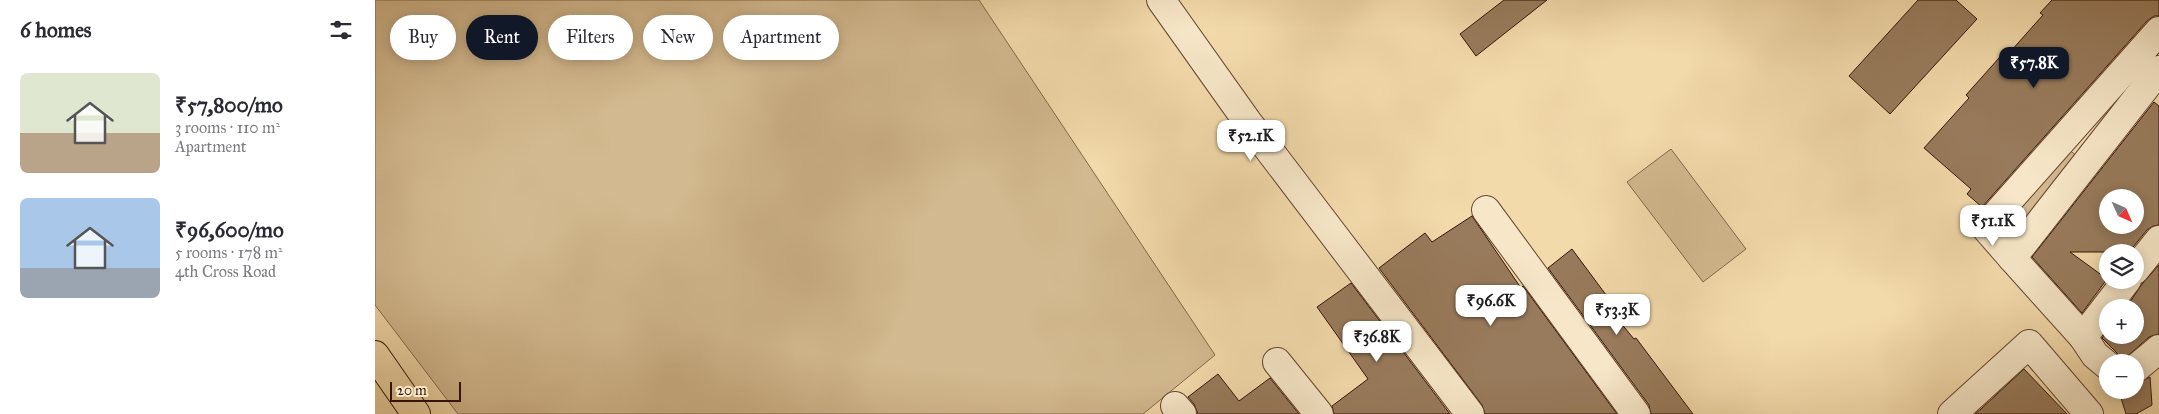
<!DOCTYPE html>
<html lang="en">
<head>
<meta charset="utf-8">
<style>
	:root { --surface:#fff; --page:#f7f7f7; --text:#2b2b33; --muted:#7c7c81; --accent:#111827 }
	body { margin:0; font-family:"IM FELL Great Primer",serif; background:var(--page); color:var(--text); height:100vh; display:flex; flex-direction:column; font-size:19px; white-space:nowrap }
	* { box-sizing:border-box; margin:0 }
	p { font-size:16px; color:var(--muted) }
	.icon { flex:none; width:28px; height:28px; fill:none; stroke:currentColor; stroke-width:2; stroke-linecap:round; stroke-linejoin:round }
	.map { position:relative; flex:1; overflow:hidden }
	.sheet { display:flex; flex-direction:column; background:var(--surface); width:375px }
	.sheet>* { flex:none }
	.hud { position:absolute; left:15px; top:15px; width:475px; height:45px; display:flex; gap:10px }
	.needle { width:32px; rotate:135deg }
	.tools { position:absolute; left:1724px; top:189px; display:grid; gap:10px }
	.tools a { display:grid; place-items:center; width:45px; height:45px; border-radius:50%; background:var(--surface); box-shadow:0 2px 12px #0003; font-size:25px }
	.scale { position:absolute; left:15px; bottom:12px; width:71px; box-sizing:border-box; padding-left:5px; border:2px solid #361507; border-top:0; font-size:14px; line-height:18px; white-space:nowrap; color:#361507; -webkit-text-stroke:4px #f7e7c8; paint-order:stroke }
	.price { position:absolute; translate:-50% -42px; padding:0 11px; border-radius:10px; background:#fff; color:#222; font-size:16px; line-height:32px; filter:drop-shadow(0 1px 2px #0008) }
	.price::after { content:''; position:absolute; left:50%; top:30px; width:15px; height:11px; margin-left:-8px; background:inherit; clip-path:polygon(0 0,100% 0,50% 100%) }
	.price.current { background:var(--accent); color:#fff }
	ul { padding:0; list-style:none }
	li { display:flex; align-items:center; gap:15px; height:125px; padding:0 20px }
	li span { display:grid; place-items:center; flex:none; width:140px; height:100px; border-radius:8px; color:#555 }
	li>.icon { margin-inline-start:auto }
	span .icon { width:60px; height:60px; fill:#fffc; stroke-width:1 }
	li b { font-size:21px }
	h2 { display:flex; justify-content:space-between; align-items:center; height:60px; padding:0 20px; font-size:21px }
	.pill { padding:0 18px; border-radius:22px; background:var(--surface); box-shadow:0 2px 12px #0003; font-size:18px; line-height:45px }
	.pill.current { background:var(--accent); color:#fff }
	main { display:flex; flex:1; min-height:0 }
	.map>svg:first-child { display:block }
	.green { fill:#d3b98f; stroke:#84674b }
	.building { fill:#987b5c; stroke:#361507; fill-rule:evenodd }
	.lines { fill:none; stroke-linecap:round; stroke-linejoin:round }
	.minor-casing { stroke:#654630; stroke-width:30 }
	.major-casing { stroke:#361507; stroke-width:30 }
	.minor { stroke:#f7e7c8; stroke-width:28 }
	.major { stroke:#f3daab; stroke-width:28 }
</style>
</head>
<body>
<main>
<section class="sheet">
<h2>6 homes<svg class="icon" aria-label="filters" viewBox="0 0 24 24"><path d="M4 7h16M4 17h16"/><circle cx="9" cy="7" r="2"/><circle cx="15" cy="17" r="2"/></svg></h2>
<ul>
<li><span style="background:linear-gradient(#dfe7d0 60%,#b9a48a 0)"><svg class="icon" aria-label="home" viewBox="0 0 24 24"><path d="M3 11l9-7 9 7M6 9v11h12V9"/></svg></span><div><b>₹57,800/mo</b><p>3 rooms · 110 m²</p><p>Apartment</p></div></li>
<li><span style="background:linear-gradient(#a9c7e8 70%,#9aa5b1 0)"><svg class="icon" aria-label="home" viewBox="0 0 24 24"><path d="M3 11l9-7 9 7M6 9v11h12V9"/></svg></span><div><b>₹96,600/mo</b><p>5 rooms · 178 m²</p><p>4th Cross Road</p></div></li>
</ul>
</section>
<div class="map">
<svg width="1784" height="414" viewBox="0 0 1784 414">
	<rect width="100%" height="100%" fill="#f3daab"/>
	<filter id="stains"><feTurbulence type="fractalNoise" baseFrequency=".004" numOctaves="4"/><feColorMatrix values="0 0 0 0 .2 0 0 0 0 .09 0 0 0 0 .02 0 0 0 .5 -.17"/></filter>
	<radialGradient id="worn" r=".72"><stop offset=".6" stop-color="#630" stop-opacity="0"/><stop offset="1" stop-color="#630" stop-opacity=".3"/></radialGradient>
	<g class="green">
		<polygon points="0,0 604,0 840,355 768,414 83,414 0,305"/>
		<polygon points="1692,148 1708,161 1641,245 1622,226"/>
		<polygon points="1296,149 1371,249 1328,282 1252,182"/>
	</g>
	<g class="building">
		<polygon points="1129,0 1172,0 1101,56 1085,34"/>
		<polygon points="1543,0 1581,0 1602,19 1515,114 1474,76"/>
		<polygon points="1677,0 1784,0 1784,16 1779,16 1772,21 1607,207 1592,194 1596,189 1549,148 1594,98 1591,95 1624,58 1627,61 1668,15 1665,13"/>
		<path d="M1779,102L1784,106V225L1778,226L1772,230L1754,252H1695L1732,279L1707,313L1657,257ZM1732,198H1760V225H1732Z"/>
		<polygon points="1097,216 1146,288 1148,286 1242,414 1110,414 1107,405 1004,268 1050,233 1057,242"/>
		<polygon points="1197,249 1240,307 1235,310 1259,339 1261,338 1318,414 1276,414 1274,405 1173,268"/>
		<polygon points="1784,265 1784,334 1774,337 1747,361 1742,353 1727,338 1732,331 1732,335 1760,335 1760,308 1751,308 1767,284"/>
		<polygon points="976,283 1075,414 959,414 957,406 993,379 942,307"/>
		<polygon points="1649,369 1692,414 1600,414 1606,409"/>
		<polygon points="843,374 864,401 895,378 924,414 823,414 819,404 813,397"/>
		<polygon points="1775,377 1777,405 1761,414 1751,414 1746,398 1755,390 1760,390 1761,384"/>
	</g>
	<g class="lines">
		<g class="minor-casing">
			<g id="minor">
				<polyline points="786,0 872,121 1095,414"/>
				<polyline points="1111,210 1261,414"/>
				<polyline points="1637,258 1610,227 1784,31"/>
				<polyline points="1760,270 1784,240"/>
				<polyline points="1752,280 1708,337 1637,258 1784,70"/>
				<polyline points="1708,337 1720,355 1732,365"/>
				<polyline points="902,362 944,414"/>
				<polyline points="1760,369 1784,349"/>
				<polyline points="800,406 807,414"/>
				<polyline points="1577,414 1654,344 1714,414"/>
			</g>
		</g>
		<g class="major-casing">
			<polyline id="major" points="0,355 41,414"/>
		</g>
		<use href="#minor" class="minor"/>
		<use href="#major" class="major"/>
	</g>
	<rect width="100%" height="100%" filter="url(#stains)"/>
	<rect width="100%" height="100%" fill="url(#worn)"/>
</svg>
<div class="tools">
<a><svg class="needle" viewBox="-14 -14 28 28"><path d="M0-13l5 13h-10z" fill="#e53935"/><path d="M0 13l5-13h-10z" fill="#7c7c81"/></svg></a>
<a><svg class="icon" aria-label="layers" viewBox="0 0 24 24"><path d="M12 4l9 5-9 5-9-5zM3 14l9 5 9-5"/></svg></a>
<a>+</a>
<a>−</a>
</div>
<div class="scale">20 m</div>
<b class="price current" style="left:1659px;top:89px">₹57.8K</b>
<b class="price" style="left:876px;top:162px">₹52.1K</b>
<b class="price" style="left:1618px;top:247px">₹51.1K</b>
<b class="price" style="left:1116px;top:327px">₹96.6K</b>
<b class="price" style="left:1242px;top:336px">₹53.3K</b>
<b class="price" style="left:1002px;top:363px">₹36.8K</b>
<div class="hud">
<a class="pill">Buy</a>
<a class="pill current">Rent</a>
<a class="pill">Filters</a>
<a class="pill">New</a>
<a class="pill">Apartment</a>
</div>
</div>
</main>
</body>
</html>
